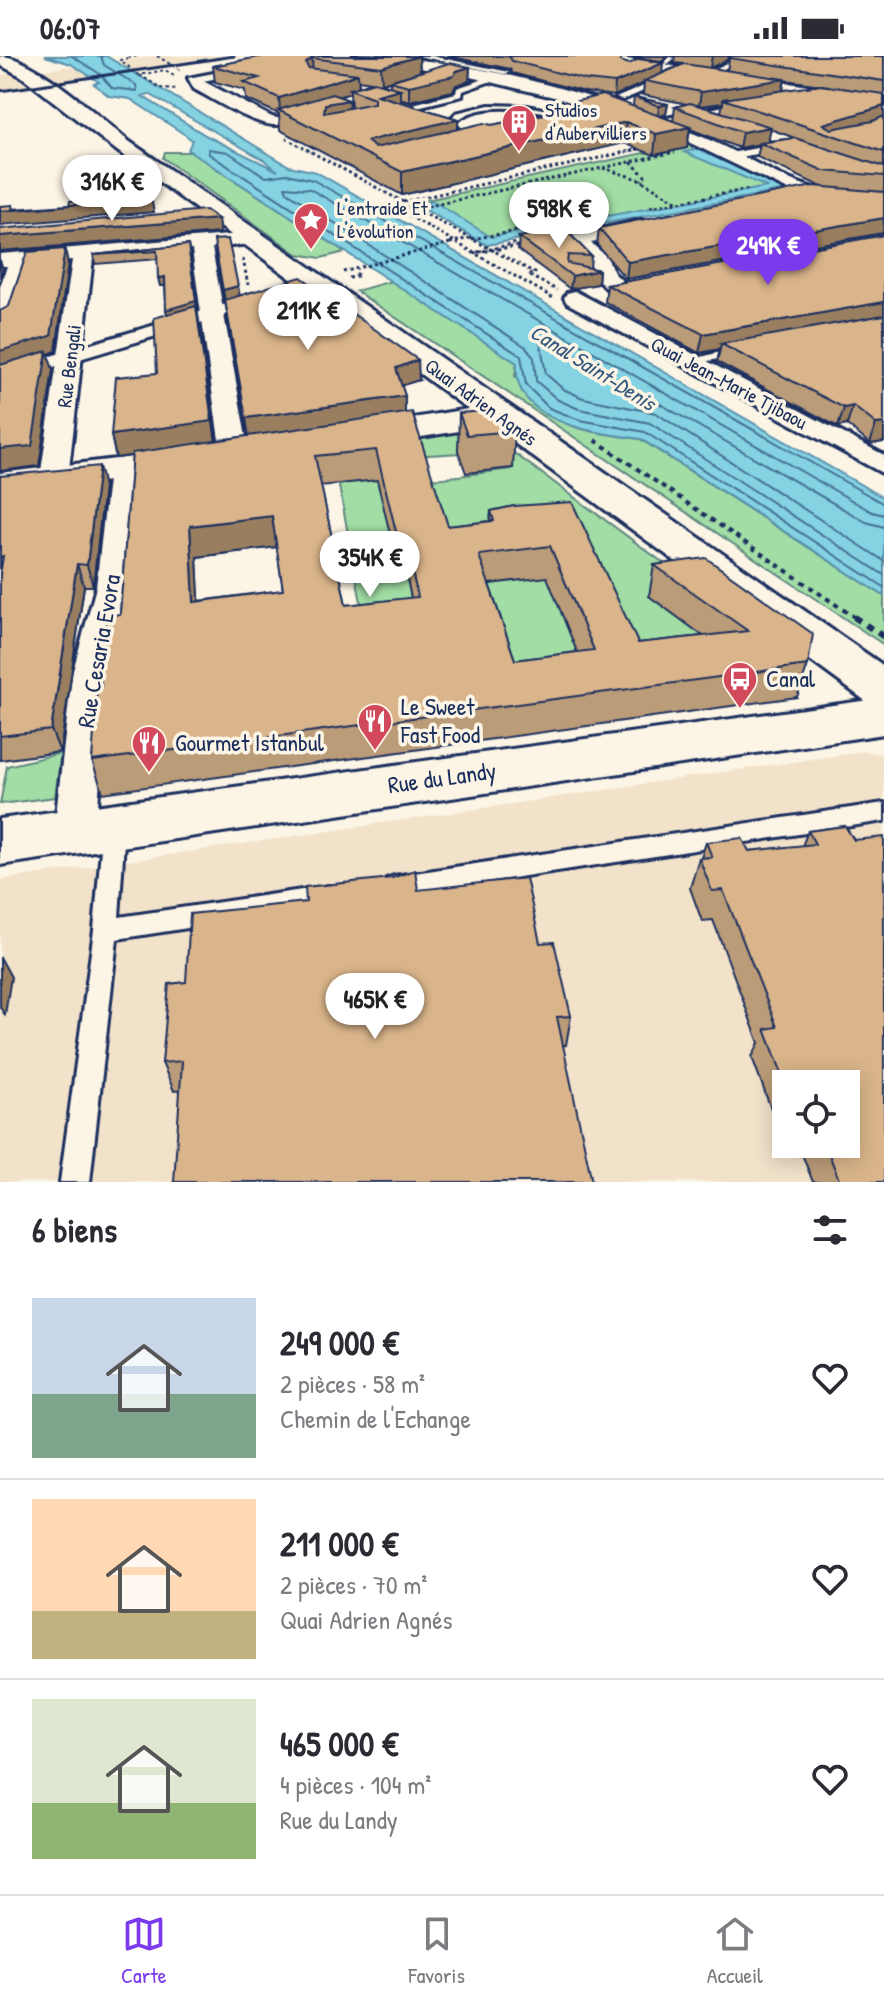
<!DOCTYPE html>
<html lang="fr">
<head>
<meta charset="utf-8">
<style>
	:root { --surface:#fff; --page:#f2f2f3; --text:#2b2b33; --muted:#7c7c81; --line:#e1e1e2; --accent:#7c3aed }
	body { margin:0; font-family:"Patrick Hand",sans-serif; background:var(--page); color:var(--text); height:100vh; display:flex; flex-direction:column; font-size:30px; white-space:nowrap }
	* { box-sizing:border-box; margin:0 }
	p { font-size:26px; color:var(--muted) }
	.icon { flex:none; width:44px; height:44px; fill:none; stroke:currentColor; stroke-width:2; stroke-linecap:round; stroke-linejoin:round }
	.map { position:relative; height:1126px; overflow:hidden }
	.sheet { display:flex; flex-direction:column; background:var(--surface); flex:1 }
	.sheet>* { flex:none }
	.buttons { position:absolute; left:772px; top:1014px; display:grid; gap:16px }
	.buttons a { display:grid; place-items:center; width:88px; height:88px; border-radius:0px; background:var(--surface); box-shadow:0 4px 20px #0003; font-size:40px }
	.price { position:absolute; translate:-50% -68px; padding:0 18px; border-radius:28px; background:#fff; color:#222; font-size:26px; line-height:52px; filter:drop-shadow(0 2px 4px #0008) }
	.price::after { content:''; position:absolute; left:50%; top:48px; width:24px; height:18px; margin-left:-12px; background:inherit; clip-path:polygon(0 0,100% 0,50% 100%) }
	.price.active { background:var(--accent); color:#fff }
	ul { padding:0; list-style:none }
	li { display:flex; align-items:center; gap:24px; height:200px; padding:0 32px }
	li+li { border-top:2px solid var(--line) }
	li span { display:grid; place-items:center; flex:none; width:224px; height:160px; border-radius:0px; color:#555 }
	li>.icon { margin-inline-start:auto }
	span .icon { width:96px; height:96px; fill:#fffc; stroke-width:1 }
	li b { font-size:34px }
	h2 { display:flex; justify-content:space-between; align-items:center; height:96px; padding:0 32px; font-size:34px }
	.status { display:flex; justify-content:space-between; align-items:center; height:56px; padding:0 40px; background:var(--surface); direction:ltr }
	.status svg { height:22px; fill:currentColor }
	.menu { display:flex; justify-content:space-around; align-items:center; height:112px; border-top:2px solid var(--line); background:var(--surface); font-size:22px; color:var(--muted) }
	.menu a { display:grid; justify-items:center; gap:4px }
	.menu .active { color:var(--accent) }
	.map>svg:first-child { display:block }
	.built { fill:#f2e2ca; fill-rule:evenodd }
	.green { fill:#a1dda4; stroke:#5e8681; stroke-width:2 }
	.water { fill:#84d2e2; stroke:#5a91ad; stroke-width:2; fill-rule:evenodd }
	.lines { fill:none; stroke-linecap:round; stroke-linejoin:round }
	.shore { stroke:#457093; stroke-width:2 }
	.service-casing { stroke:#1b2f5e; stroke-width:6 }
	.pedestrian-casing { stroke:#1b2f5e; stroke-width:6 }
	.minor-casing { stroke:#1b2f5e; stroke-width:6 }
	.tertiary-casing { stroke:#1b2f5e; stroke-width:6 }
	.secondary-casing { stroke:#1b2f5e; stroke-width:6 }
	.path-far3 { stroke:#1b2f5e; stroke-width:2; stroke-dasharray:3 3; stroke-linecap:butt }
	.path-far2 { stroke:#1b2f5e; stroke-width:3; stroke-dasharray:3 3; stroke-linecap:butt }
	.path-far1 { stroke:#1b2f5e; stroke-width:4; stroke-dasharray:5 5; stroke-linecap:butt }
	.path { stroke:#1b2f5e; stroke-width:6; stroke-dasharray:7 7; stroke-linecap:butt }
	.service { fill:#fcf5e5; fill-rule:evenodd }
	.pedestrian { fill:#fcf5e5; fill-rule:evenodd }
	.minor { fill:#fcf5e5; fill-rule:evenodd }
	.tertiary { fill:#fcf5e5; fill-rule:evenodd }
	.secondary { fill:#fcf5e5; fill-rule:evenodd }
	.rail { stroke:#1b2f5e; stroke-width:3 }
	.path-bridge { stroke:#1b2f5e; stroke-width:3; stroke-dasharray:3 3; stroke-linecap:butt }
	.wall { fill:#bb9c78; stroke:#1b2f5e; stroke-width:2; fill-rule:evenodd }
	.shaded-wall { fill:#997f61; stroke:#1b2f5e; stroke-width:2 }
	.building { fill:#dab58b; stroke:#1b2f5e; stroke-width:2; fill-rule:evenodd }
	.labels { text-anchor:middle; stroke-width:7; stroke-linejoin:round; paint-order:stroke }
	.far-poi-label { font-size:20px; fill:#1b2f5e; stroke:#fcf5e5; text-anchor:start }
	.far-street-label { font-size:20px; fill:#1b2f5e; stroke:#fcf5e5 }
	.far-water-label { font-size:22px; font-style:italic; fill:#35587f; stroke:#fcf5e5 }
	.street-label { font-size:24px; fill:#1b2f5e; stroke:#fcf5e5 }
	.poi-label { font-size:24px; fill:#1b2f5e; stroke:#fcf5e5; text-anchor:start }
</style>
</head>
<body>
<div class="status"><b>06:07</b><svg viewBox="0 0 49 12"><path d="M0 12V9h3v3zM5 12V6h3v6zM10 12V3h3v9zM15 12V0h3v12zM26 1h20v11H26zM47 4h2v5h-2z"/></svg></div>
<div class="map">
<svg width="884" height="1126" viewBox="0 0 884 1126">
	<rect width="100%" height="100%" fill="#fcf5e5"/>
	<filter id="ink" filterUnits="userSpaceOnUse"><feTurbulence type="fractalNoise" baseFrequency=".0125" numOctaves="2"/><feDisplacementMap in="SourceGraphic" scale="16" xChannelSelector="R" yChannelSelector="G"/><feConvolveMatrix kernelMatrix="1 2 1 2 8 2 1 2 1" color-interpolation-filters="sRGB"/></filter>
	<g filter="url(#ink)">
		<g class="built">
			<polygon points="156,0 247,0 0,36 0,19"/>
			<path d="M866,695L884,699V1126H0V824ZM786,1028H846V1088H786Z"/>
		</g>
		<g class="green">
			<polygon points="685,88 751,115 785,134 487,189 413,147"/>
			<polygon points="165,96 191,96 345,196 321,202 297,198 163,102"/>
			<path d="M391,225L517,307L515,320C552,374 579,374 640,383L884,540V589L356,235Z"/>
			<polygon points="480,372 699,533 706,582 632,619 560,552 589,626 367,578 338,425 443,422 511,413 461,397 412,400 333,394"/>
			<polygon points="61,697 55,741 0,748 7,710"/>
		</g>
		<g class="water">
			<path d="M45,0H106L289,110L316,116L884,442V540L641,383C597,377 510,367 517,307L188,94L192,84L184,78L130,43L109,40L94,28L99,26L71,8ZM149,38L264,104L278,115L207,80L142,40Z"/>
			<polygon points="698,93 751,115 785,134 487,189 417,149 433,145 491,181 767,131 684,96"/>
		</g>
		<g class="lines">
			<g class="shore">
				<polyline points="72,0 100,18 112,32 137,35 136,29 104,9 101,0"/>
				<polyline points="884,448 313,124 287,118 266,121 228,96 208,93 209,98 521,300 526,329 549,352 580,364 645,376 884,531"/>
				<polyline points="884,459 872,456 310,133 285,131 287,136 526,291 534,302 536,325 558,344 579,353 650,367 884,519"/>
				<polyline points="884,471 866,466 545,282 540,284 546,318 563,333 583,342 656,357 884,505"/>
			</g>
			<g class="service-casing">
				<g id="service">
					<polygon points="418,0 432,0 509,16 505,18"/>
					<polygon points="670,1 675,2 664,11 660,11"/>
					<polygon points="728,6 730,9 715,19 708,17"/>
					<polygon points="493,20 500,22 463,35 462,40 413,52 387,45 391,43 413,48 456,37 457,32"/>
					<polygon points="662,22 669,24 623,44 616,42"/>
					<polygon points="743,46 746,50 652,68 648,66"/>
					<path d="M489,49L527,50L579,60L575,62C540,56 483,40 454,67L463,78L459,81L446,67L456,57Z"/>
					<polygon points="740,291 746,295 744,298 703,306 697,302"/>
					<polygon points="884,747 884,765 394,840 386,837 382,830 386,823 394,820"/>
					<polygon points="114,761 122,764 125,770 119,861 329,830 337,833 341,840 337,847 329,850 117,883 90,1126 60,1126 94,874 103,770 106,764"/>
				</g>
			</g>
			<g class="pedestrian-casing">
				<g id="pedestrian">
					<polygon points="795,85 799,86 799,92 731,102 725,98"/>
					<polygon points="260,238 266,239 266,247 0,327 0,315"/>
				</g>
			</g>
			<g class="minor-casing">
				<g id="minor">
					<path d="M300,0H329L203,25L272,61L284,63L287,66C270,80 213,43 194,33L188,22Z"/>
					<path d="M353,0C463,0 593,37 695,78C735,93 771,119 811,131C833,138 861,136 884,139V149L803,141L684,84L558,42L470,21Z"/>
					<polygon points="574,0 606,0 884,41 884,49 580,4"/>
					<polygon points="727,57 834,95 836,99 828,104 822,103 722,65 719,62"/>
					<polygon points="641,164 648,166 651,170 648,174 591,187 607,201 614,217 631,233 628,238 612,238 597,223 590,207 566,184 569,180"/>
					<polygon points="253,177 260,179 263,183 260,187 212,192 249,398 245,404 225,404 221,398 192,194 93,202 68,422 64,428 44,428 40,422 72,204 29,208 11,264 0,271 0,231 7,210 0,210 0,198"/>
					<polygon points="575,235 884,399 884,418 567,247 564,242 567,237"/>
					<polygon points="123,406 133,409 137,415 128,531 108,618 96,776 90,788 75,793 60,788 54,776 72,618 96,531 109,415 113,409"/>
				</g>
			</g>
			<g class="tertiary-casing">
				<g id="tertiary">
					<path d="M0,0C34,0 102,64 130,86L884,610V651L867,646L491,370L358,391L346,387L340,380L346,373L468,353L116,94L21,20L0,9Z"/>
					<polygon points="191,394 204,397 209,405 204,413 0,439 0,417"/>
				</g>
			</g>
			<g class="secondary-casing">
				<polygon id="secondary" points="884,642 884,678 0,809 0,763"/>
			</g>
			<g class="path-far3">
				<polyline points="157,0 180,14"/>
				<polyline points="128,2 120,4 139,19 165,14 176,20"/>
				<polyline points="128,2 137,0"/>
				<polyline points="140,19 161,32 178,33"/>
				<polyline points="286,82 310,95"/>
				<polyline points="630,95 644,92"/>
			</g>
			<g class="path-far2">
				<polyline points="306,93 403,146"/>
				<polyline points="631,106 645,120 641,124"/>
				<polyline points="603,112 641,124 678,146"/>
				<polyline points="403,146 639,93"/>
				<polyline points="650,151 750,133"/>
				<polyline points="416,153 675,96"/>
				<polyline points="399,154 555,243"/>
				<polyline points="400,154 410,150 416,153 535,217 529,219"/>
				<polyline points="660,160 682,156"/>
				<polyline points="472,183 561,167"/>
				<polyline points="524,189 474,197 525,185"/>
				<polyline points="243,203 248,229"/>
				<polyline points="343,216 450,187"/>
				<polyline points="530,220 557,234"/>
				<polyline points="349,222 359,220 356,217"/>
			</g>
			<polyline class="path-far1" points="595,384 857,563"/>
			<polyline class="path" points="854,561 884,581"/>
			<use href="#service" class="service"/>
			<use href="#pedestrian" class="pedestrian"/>
			<use href="#minor" class="minor"/>
			<use href="#tertiary" class="tertiary"/>
			<use href="#secondary" class="secondary"/>
			<polyline class="rail" points="0,35 234,0"/>
			<polyline class="path-bridge" points="450,187 469,182"/>
		</g>
		<g class="wall">
			<path d="M264,0H419L420,16L382,27L390,30V25L470,11L469,25L456,29L453,35L409,45L400,42V46L458,63V73L492,69L560,55V49L633,50L634,41L668,48L666,58L660,60L673,65L675,51L687,48L643,39L644,27L614,40L585,36L512,17L510,13L447,0H616L621,6L662,17L684,8L674,7L675,0H884V177L626,223L597,189L599,172L820,130L757,101L760,88L739,92L690,73L687,92L654,99L624,87L402,139L280,74L279,58L246,43L245,34L215,26L213,10ZM729,3L727,15L710,12ZM358,24L372,26L359,30ZM785,24L829,30L783,34ZM350,37L351,52H349L339,41ZM723,47L721,56L700,50ZM770,73L795,82L768,85Z"/>
			<polygon points="626,0 668,0 662,5"/>
			<polygon points="884,179 884,386 870,388 847,369 838,371 717,306 720,293 699,297 605,246 607,229"/>
			<polygon points="519,181 591,200 590,212 599,214 598,228 570,233 518,194"/>
			<path d="M214,184L239,239L419,324L401,329L405,340V357L448,470L490,465L491,455L514,450L638,587L703,580L649,540L654,509L808,609L797,641L103,737L92,705L101,632L120,558L132,399L116,402L111,379L157,317L167,258L165,230H160L158,203L95,208L94,199L188,189L216,384L249,380ZM377,424L401,523H407L411,542L346,549L321,430ZM277,491L283,534L199,545L197,501ZM547,521L577,596L515,604L489,528Z"/>
			<polygon points="459,357 515,375 513,412 466,417 458,395"/>
			<polygon points="0,420 104,431 93,530 84,530 60,696 0,704"/>
			<polygon points="845,770 884,1126 813,1126 798,1088 846,1088 786,1028 786,1083 782,1083 752,1001 759,987 713,864 702,865 690,832 699,802 701,802 706,786 749,795 802,790 808,775"/>
			<polygon points="418,834 540,887 571,960 566,989 174,1035 162,1007 186,926"/>
		</g>
		<g class="shaded-wall">
			<polygon points="419,0 420,16 382,27 381,11"/>
			<polygon points="712,0 729,0 729,3 710,12"/>
			<polygon points="312,2 313,18 308,23 306,7"/>
			<polygon points="663,7 662,19 645,25 644,27 614,40 615,27"/>
			<polygon points="470,11 469,25 456,29 453,35 409,45 409,30"/>
			<polygon points="358,18 359,34 350,33 350,37 285,57 280,55 279,42"/>
			<polygon points="785,23 782,37 723,43 723,47 699,50 701,36"/>
			<polygon points="400,33 400,52 377,39"/>
			<polygon points="349,44 350,63 324,57 325,48"/>
			<polygon points="668,48 666,58 658,61 659,50"/>
			<polygon points="884,50 884,62 831,78 823,68"/>
			<polygon points="458,63 458,83 377,104 367,85"/>
			<polygon points="626,66 624,87 402,139 402,116"/>
			<polygon points="690,71 687,92 654,99 656,78"/>
			<polygon points="771,71 768,87 760,87 760,88 739,92 742,76"/>
			<polygon points="151,142 154,156 0,169 0,155 13,149 14,154"/>
			<polygon points="884,162 883,177 626,223 628,206"/>
			<polygon points="218,163 220,177 0,195 0,180"/>
			<polygon points="188,189 216,387 116,402 111,379 212,365 168,262 166,254"/>
			<polygon points="65,193 68,207 56,295 48,298 53,314 39,410 0,415 0,295"/>
			<polygon points="0,204 3,213 0,222"/>
			<polygon points="599,214 598,228 570,233 572,220"/>
			<polygon points="165,221 166,230 160,230 158,222"/>
			<polygon points="238,230 240,241 225,245 223,234"/>
			<polygon points="884,246 884,263 721,288 720,293 699,297 703,278"/>
			<polygon points="418,304 419,324 397,331 396,312"/>
			<polygon points="405,340 405,359 249,382 246,362"/>
			<polygon points="853,350 847,369 838,371 844,352"/>
			<polygon points="884,367 884,386 870,388 876,368"/>
			<polygon points="99,410 104,431 93,530 87,509"/>
			<polygon points="272,460 277,491 197,501 201,577 194,546 190,470"/>
			<polygon points="406,491 407,523 401,523 400,492"/>
			<polygon points="77,508 84,530 60,696 51,674"/>
			<polygon points="0,901 11,921 5,959 0,951"/>
		</g>
		<g class="building">
			<polygon points="264,0 419,0 381,11 312,2 306,7 308,12 358,18 279,42 244,26 259,22 213,10"/>
			<polygon points="506,0 617,0 622,1 620,5 629,8 639,3 663,7 615,27 586,24 512,5 510,1"/>
			<polygon points="732,0 884,0 884,25 729,2"/>
			<polygon points="449,7 470,11 456,15 454,20 409,30 390,25"/>
			<polygon points="684,8 785,23 701,36 645,25"/>
			<polygon points="374,26 400,33 377,39 458,63 367,85 375,92 484,67 492,69 569,53 560,49 602,39 690,71 656,78 626,66 402,116 278,54 332,38 349,44 325,48 324,57 374,47 374,42 350,33"/>
			<polygon points="820,29 884,38 884,50 823,68 831,73 873,65 884,60 884,96 723,43"/>
			<polygon points="634,41 668,48 659,50"/>
			<polygon points="690,47 771,71 742,76 675,51"/>
			<polygon points="795,82 884,111 884,120 824,115 760,87"/>
			<polygon points="813,130 884,136 884,162 628,206 599,172"/>
			<polygon points="109,142 112,145 151,142 0,155 0,150 13,149 12,153 69,149 70,145"/>
			<polygon points="205,154 218,163 0,180 0,173"/>
			<polygon points="556,174 568,176 591,200 568,199 567,207 599,214 572,220 519,181"/>
			<polygon points="884,179 884,246 703,278 607,229"/>
			<polygon points="228,183 238,230 223,234 214,184"/>
			<polygon points="188,189 196,245 166,254 165,221 158,222 157,195 94,199"/>
			<polygon points="65,193 51,280 0,295 0,255 9,250 27,196"/>
			<polygon points="301,221 418,304 396,312 405,340 246,362 225,244"/>
			<polygon points="196,250 212,365 111,379 116,321 157,317 154,262"/>
			<polygon points="884,259 884,367 876,368 853,350 844,352 721,288"/>
			<polygon points="47,295 32,390 0,393 0,309"/>
			<polygon points="486,355 515,375 467,379 459,357"/>
			<path d="M412,356L448,470L494,465L491,455L514,450L572,446L638,587L748,575L654,509L706,502L813,578L808,609L92,705L97,633L101,632V586L108,560L120,558L132,397ZM376,394L400,492L406,491L418,541L346,549L315,400ZM272,460L283,534L194,546L190,470ZM550,490L594,594L515,604L479,499Z"/>
			<polygon points="99,410 87,509 77,508 51,674 0,680 0,519 3,500 0,501 0,420"/>
			<polygon points="845,770 854,784 884,781 884,1126 840,1126 825,1088 846,1088 846,1028 786,1028 765,973 777,971 723,834 712,835 699,802 712,801 706,786 742,782 749,795 815,788 808,775"/>
			<polygon points="415,814 418,834 526,822 540,887 554,886 571,960 557,961 592,1126 174,1126 182,1005 162,1007 169,928 186,926 190,858 306,846 305,831 392,822"/>
		</g>
	</g>
	<defs>
		<g id="building-pin" transform="scale(1.8)"><path d="M0 17L-7.5 6A9.5 9.5 0 1 1 7.5 6Z" fill="#d1495b" stroke="#fcf5e5"/><path d="M-4-6H4V6H1V3H-1V6H-4ZM-2.5-4.3h1.7v1.8h-1.7ZM.8-4.3h1.7v1.8H.8ZM-2.5-1h1.7V.8h-1.7ZM.8-1h1.7V.8H.8Z" fill="#fff"/></g>
		<g id="sight-pin" transform="scale(1.8)"><path d="M0 17L-7.5 6A9.5 9.5 0 1 1 7.5 6Z" fill="#d1495b" stroke="#fcf5e5"/><path d="M0-6L1.8-2.2L6-1.7L2.9 1.2L3.7 5.4L0 3.3L-3.7 5.4L-2.9 1.2L-6-1.7L-1.8-2.2Z" fill="#fff"/></g>
		<g id="bus-pin" transform="scale(1.8)"><path d="M0 17L-7.5 6A9.5 9.5 0 1 1 7.5 6Z" fill="#d1495b" stroke="#fcf5e5"/><path d="M-5-6H5V4H4V6H2V4H-2V6H-4V4H-5ZM-3.5-4V0h7V-4ZM-3.5 1.2v1.5H-2V1.2ZM2 1.2v1.5H3.5V1.2Z" fill="#fff"/></g>
		<g id="restaurant-pin" transform="scale(1.8)"><path d="M0 17L-7.5 6A9.5 9.5 0 1 1 7.5 6Z" fill="#d1495b" stroke="#fcf5e5"/><path d="M-5-6h1v4h1v-4h1v4h1v-4h1v5L-1.5 .5V6h-2V.5L-5-1ZM5-6V6H3V1.5H1.5Q1.5-4 5-6Z" fill="#fff"/></g>
	</defs>
	<g fill-rule="evenodd">
		<use href="#building-pin" x="519" y="66"/>
		<use href="#sight-pin" x="311" y="164"/>
		<use href="#bus-pin" x="740" y="623"/>
		<use href="#restaurant-pin" x="375" y="665"/>
		<use href="#restaurant-pin" x="149" y="687"/>
	</g>
	<g class="labels">
		<g class="far-poi-label">
			<text x="545" y="61">Studios<tspan x="545" dy="23">d'Aubervilliers</tspan></text>
			<text x="337" y="159">L'entraide Et<tspan x="337" dy="23">L'évolution</tspan></text>
		</g>
		<g class="far-street-label">
			<text transform="translate(69 310) rotate(-83)" y="7">Rue Bengali</text>
			<text transform="translate(729 327) rotate(28)" y="7">Quai Jean-Marie Tjibaou</text>
			<text transform="translate(481 346) rotate(36)" y="7">Quai Adrien Agnés</text>
		</g>
		<g class="far-water-label">
			<text transform="translate(593 311) rotate(32)" y="8">Canal Saint-Denis</text>
		</g>
		<g class="street-label">
			<text transform="translate(99 595) rotate(-80)" y="8">Rue Cesaria Evora</text>
			<text transform="translate(442 722) rotate(-8)" y="8">Rue du Landy</text>
		</g>
		<g class="poi-label">
			<text x="766" y="631">Canal</text>
			<text x="401" y="659">Le Sweet<tspan x="401" dy="28">Fast Food</tspan></text>
			<text x="175" y="695">Gourmet Istanbul</text>
		</g>
	</g>
</svg>
<div class="buttons">
<a><svg class="icon" aria-label="locate" viewBox="0 0 24 24"><circle cx="12" cy="12" r="6"/><path d="M12 2v4M12 18v4M2 12h4M18 12h4"/></svg></a>
</div>
<b class="price" style="left:112px;top:167px">316K €</b>
<b class="price" style="left:559px;top:194px">598K €</b>
<b class="price active" style="left:768px;top:231px">249K €</b>
<b class="price" style="left:308px;top:296px">211K €</b>
<b class="price" style="left:370px;top:543px">354K €</b>
<b class="price" style="left:375px;top:985px">465K €</b>
</div>
<section class="sheet">
<h2>6 biens<svg class="icon" aria-label="filters" viewBox="0 0 24 24"><path d="M4 7h16M4 17h16"/><circle cx="9" cy="7" r="2"/><circle cx="15" cy="17" r="2"/></svg></h2>
<ul>
<li><span style="background:linear-gradient(#c9d6e8 60%,#7fa58c 0)"><svg class="icon" aria-label="home" viewBox="0 0 24 24"><path d="M3 11l9-7 9 7M6 9v11h12V9"/></svg></span><div><b>249 000 €</b><p>2 pièces · 58 m²</p><p>Chemin de l'Echange</p></div><svg class="icon" aria-label="heart" viewBox="0 0 24 24"><path d="M12 20l-8-8c-3-5 5-10 8-4 3-6 11-1 8 4z"/></svg></li>
<li><span style="background:linear-gradient(#ffd9b3 70%,#c2b280 0)"><svg class="icon" aria-label="home" viewBox="0 0 24 24"><path d="M3 11l9-7 9 7M6 9v11h12V9"/></svg></span><div><b>211 000 €</b><p>2 pièces · 70 m²</p><p>Quai Adrien Agnés</p></div><svg class="icon" aria-label="heart" viewBox="0 0 24 24"><path d="M12 20l-8-8c-3-5 5-10 8-4 3-6 11-1 8 4z"/></svg></li>
<li><span style="background:linear-gradient(#dfe7d0 65%,#8fb573 0)"><svg class="icon" aria-label="home" viewBox="0 0 24 24"><path d="M3 11l9-7 9 7M6 9v11h12V9"/></svg></span><div><b>465 000 €</b><p>4 pièces · 104 m²</p><p>Rue du Landy</p></div><svg class="icon" aria-label="heart" viewBox="0 0 24 24"><path d="M12 20l-8-8c-3-5 5-10 8-4 3-6 11-1 8 4z"/></svg></li>
</ul>
</section>
<nav class="menu">
<a class="active"><svg class="icon" aria-label="map" viewBox="0 0 24 24"><path d="M3 6l6-2 6 2 6-2v14l-6 2-6-2-6 2zM9 4v14M15 6v14"/></svg>Carte</a>
<a><svg class="icon" aria-label="saved" viewBox="0 0 24 24"><path d="M7 4h10v16l-5-4-5 4z"/></svg>Favoris</a>
<a><svg class="icon" aria-label="home" viewBox="0 0 24 24"><path d="M3 11l9-7 9 7M6 9v11h12V9"/></svg>Accueil</a>
</nav>
</body>
</html>
